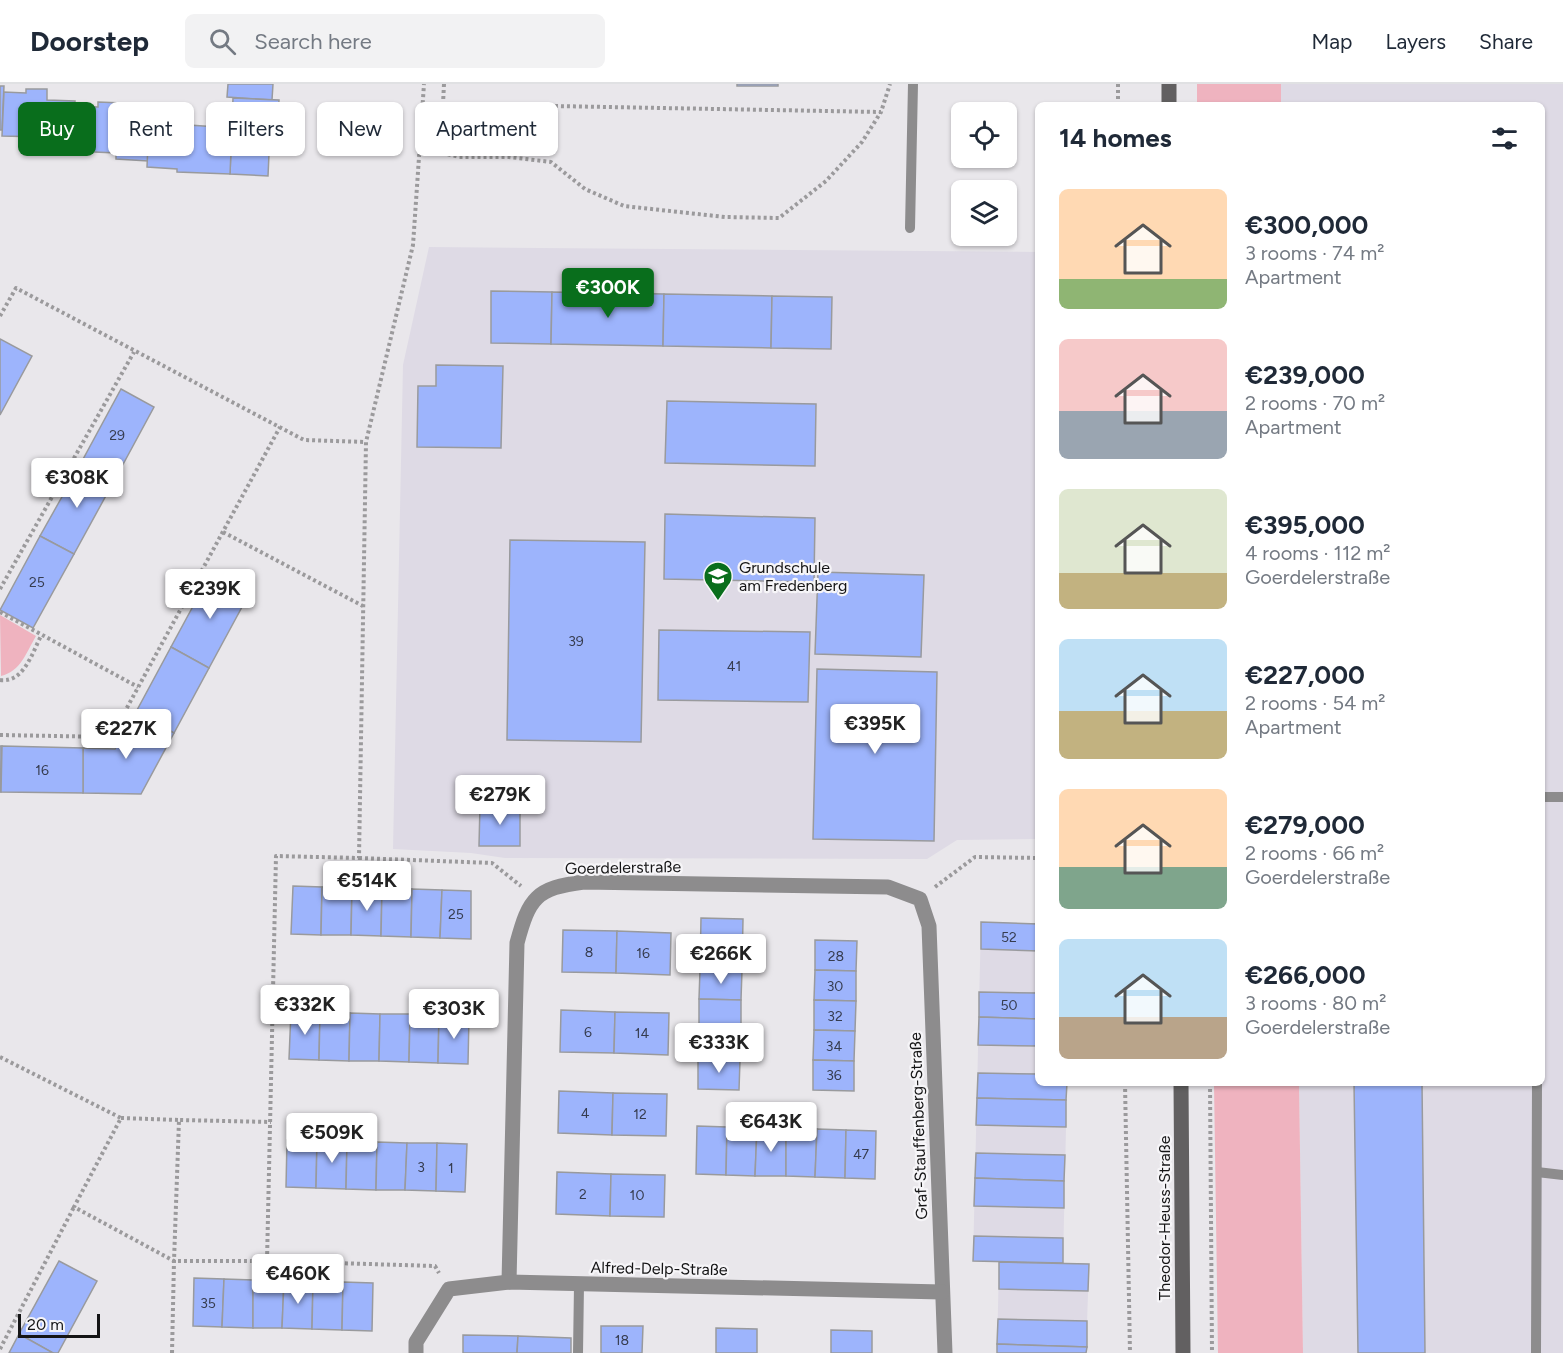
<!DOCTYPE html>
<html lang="en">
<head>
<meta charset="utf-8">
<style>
	:root { --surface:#fff; --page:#f2f2f3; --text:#1f2937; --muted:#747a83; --line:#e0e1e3; --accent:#096e1c }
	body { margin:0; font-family:Figtree,sans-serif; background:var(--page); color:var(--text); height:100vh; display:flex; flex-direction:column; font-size:22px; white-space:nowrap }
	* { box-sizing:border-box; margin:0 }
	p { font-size:20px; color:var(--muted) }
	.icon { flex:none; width:33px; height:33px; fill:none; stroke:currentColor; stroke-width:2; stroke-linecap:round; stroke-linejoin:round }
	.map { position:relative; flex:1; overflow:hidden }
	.side { position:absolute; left:1035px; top:18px; width:510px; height:984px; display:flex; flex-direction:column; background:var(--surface); border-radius:9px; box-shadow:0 2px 4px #0004 }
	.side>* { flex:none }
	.banner { position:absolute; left:18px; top:18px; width:570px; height:54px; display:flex; gap:12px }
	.fabs { position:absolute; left:951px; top:18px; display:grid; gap:12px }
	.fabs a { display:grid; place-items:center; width:66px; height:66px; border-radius:9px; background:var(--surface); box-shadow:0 2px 4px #0004; font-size:30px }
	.scale { position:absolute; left:18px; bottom:15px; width:82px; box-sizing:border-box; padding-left:6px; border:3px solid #141415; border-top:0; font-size:16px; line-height:21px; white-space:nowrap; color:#141415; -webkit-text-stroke:4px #f6f5f8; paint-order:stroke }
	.price { position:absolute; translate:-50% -51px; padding:0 14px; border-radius:6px; background:#fff; color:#222; font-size:20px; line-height:39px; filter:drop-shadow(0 2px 3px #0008) }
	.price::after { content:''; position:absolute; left:50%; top:36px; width:18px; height:14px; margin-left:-9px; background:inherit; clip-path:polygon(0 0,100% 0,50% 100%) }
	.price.active { background:var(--accent); color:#fff }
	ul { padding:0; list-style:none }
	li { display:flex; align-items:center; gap:18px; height:150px; padding:0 24px }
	li span { display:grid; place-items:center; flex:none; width:168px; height:120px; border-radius:9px; color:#555 }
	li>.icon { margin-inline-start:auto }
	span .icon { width:72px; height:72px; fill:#fffc; stroke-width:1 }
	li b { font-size:26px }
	h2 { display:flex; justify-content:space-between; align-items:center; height:72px; padding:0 24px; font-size:26px }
	.pill { padding:0 21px; border-radius:9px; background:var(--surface); box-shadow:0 2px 4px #0004; font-size:21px; line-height:54px }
	.pill.active { background:var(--accent); color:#fff }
	header { display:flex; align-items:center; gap:36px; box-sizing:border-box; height:84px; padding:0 30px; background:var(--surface); border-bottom:2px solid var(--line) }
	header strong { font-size:28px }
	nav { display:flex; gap:33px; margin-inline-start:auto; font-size:21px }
	.search { width:420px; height:54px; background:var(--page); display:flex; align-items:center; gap:15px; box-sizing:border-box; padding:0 21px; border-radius:9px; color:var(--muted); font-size:22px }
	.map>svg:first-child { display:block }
	.built { fill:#dedae5 }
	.green { fill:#efb3bf }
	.building { fill:#9db4fc; stroke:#999a9d; stroke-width:1.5 }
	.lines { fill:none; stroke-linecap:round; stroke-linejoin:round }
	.path { stroke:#9b9a9c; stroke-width:4; stroke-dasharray:3 3; stroke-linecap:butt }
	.lane { stroke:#8d8c8d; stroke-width:10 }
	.street { stroke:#8d8c8d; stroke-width:15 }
	.secondary { stroke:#626061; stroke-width:15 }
	.labels { text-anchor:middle; stroke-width:4.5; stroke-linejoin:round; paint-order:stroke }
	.number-label { font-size:14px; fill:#363c4f }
	.poi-label { font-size:16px; fill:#141415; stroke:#f6f5f8; text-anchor:start }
	.street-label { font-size:16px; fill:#141415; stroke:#f6f5f8 }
</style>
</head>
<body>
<header>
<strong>Doorstep</strong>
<div class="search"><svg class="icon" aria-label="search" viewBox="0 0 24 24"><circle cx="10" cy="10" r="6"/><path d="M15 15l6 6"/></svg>Search here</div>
<nav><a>Map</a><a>Layers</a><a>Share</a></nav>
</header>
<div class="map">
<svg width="1563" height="1269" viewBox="0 0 1563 1269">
	<rect width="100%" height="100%" fill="#e9e7eb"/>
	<g class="built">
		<polygon points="1281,0 1563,0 1563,1269 1303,1269 1299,999 1542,999 1542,21 1281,21"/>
		<polygon points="429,163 1038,168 1038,755 957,756 927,775 505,774 471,769 393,765 403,281"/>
		<polygon points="981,838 1038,840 1038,999 1067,999 1063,1179 1089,1180 1086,1269 997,1269 999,1178 973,1177"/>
	</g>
	<g class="green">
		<rect x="1197" y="0" width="84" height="21"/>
		<path d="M0,531L36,552C26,569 21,587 1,592Z"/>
		<polygon points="1214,999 1299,999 1303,1269 1218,1269"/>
	</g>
	<g class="building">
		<polygon points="228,0 273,0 272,16 227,13"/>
		<rect x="737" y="0" width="41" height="2"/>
		<polygon points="0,2 4,2 2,46 0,46"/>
		<polygon points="26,5 47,5 47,16 75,17 73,63 43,62 43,53 2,52 4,8 26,9"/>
		<polygon points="233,14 279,16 277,48 270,48 268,92 230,90"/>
		<polygon points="98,18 122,19 121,28 150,30 148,77 116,75 116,69 73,67 75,22 98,23"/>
		<polygon points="167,36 189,37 189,41 232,44 230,90 177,88 177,85 147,83 149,37 167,38"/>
		<polygon points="491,207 552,208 551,260 491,259"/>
		<polygon points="552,208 664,210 663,262 551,260"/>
		<polygon points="664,210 772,212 771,264 663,262"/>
		<polygon points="772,212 832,213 831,265 771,264"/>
		<polygon points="0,255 32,272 0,331"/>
		<polygon points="436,281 503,282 501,364 417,363 418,302 436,302"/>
		<polygon points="121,305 154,323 114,397 81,379"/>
		<polygon points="667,317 816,320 815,382 665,379"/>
		<polygon points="81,379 114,397 74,470 40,452"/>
		<polygon points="665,430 815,434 814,498 664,495"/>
		<polygon points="40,452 74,470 33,544 0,526"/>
		<polygon points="510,456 645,458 641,658 507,656"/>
		<polygon points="818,488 924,491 921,573 815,570"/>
		<polygon points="211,489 249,510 209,584 171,563"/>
		<polygon points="659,546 810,548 808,618 658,616"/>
		<polygon points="171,563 209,584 174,649 136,628"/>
		<polygon points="817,585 937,588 934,757 813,755"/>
		<polygon points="136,628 174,649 141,710 83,709 83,664 115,665"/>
		<polygon points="0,662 2,662 1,708 0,708"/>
		<polygon points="2,662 83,664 83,709 1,708"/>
		<polygon points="480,721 520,722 520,762 479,762"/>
		<polygon points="293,802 322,803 321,851 291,850"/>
		<polygon points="322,803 352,804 351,851 321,851"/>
		<polygon points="352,804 382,804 381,852 351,851"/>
		<polygon points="382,804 412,805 411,853 381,852"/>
		<polygon points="412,805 442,806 440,854 411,853"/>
		<polygon points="442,806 471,807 471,855 440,854"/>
		<polygon points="701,834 743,835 742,886 700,886"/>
		<polygon points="981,838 1038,840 1038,867 981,865"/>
		<polygon points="563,846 617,847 616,889 562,888"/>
		<polygon points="617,847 671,849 670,891 616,889"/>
		<polygon points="815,856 857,857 856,887 815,886"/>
		<polygon points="700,886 742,886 741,916 699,915"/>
		<polygon points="815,886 856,887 856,917 814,916"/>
		<polygon points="979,908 1038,909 1038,935 979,933"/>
		<polygon points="699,915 741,916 741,946 699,945"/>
		<polygon points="814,916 856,917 855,947 814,946"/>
		<polygon points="561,926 615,928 614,969 560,968"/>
		<polygon points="291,927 320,928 319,976 289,975"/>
		<polygon points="320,928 350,929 349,977 319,976"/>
		<polygon points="615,928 669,929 668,971 614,969"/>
		<polygon points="350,929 380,930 379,977 349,977"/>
		<polygon points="380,930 410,930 409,978 379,977"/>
		<polygon points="410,930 439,931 438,979 409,978"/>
		<polygon points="439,931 469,932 468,980 438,979"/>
		<polygon points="979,933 1038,935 1038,962 978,961"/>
		<polygon points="699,945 741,946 740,976 698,975"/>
		<polygon points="814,946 855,947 854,977 813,976"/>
		<polygon points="698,975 740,976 739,1006 698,1005"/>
		<polygon points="813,976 854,977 854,1007 813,1006"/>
		<polygon points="978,989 1038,990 1038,999 1067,999 1066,1016 977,1014"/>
		<polygon points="1354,999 1422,999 1425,1269 1358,1269"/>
		<polygon points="559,1007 613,1009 612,1051 558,1049"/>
		<polygon points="613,1009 667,1010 666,1052 612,1051"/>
		<polygon points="977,1014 1066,1016 1066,1043 976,1041"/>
		<polygon points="697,1042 727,1043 726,1091 696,1090"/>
		<polygon points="727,1043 757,1044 755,1092 726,1091"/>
		<polygon points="757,1044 786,1045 786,1092 755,1092"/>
		<polygon points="786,1045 817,1045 815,1093 786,1092"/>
		<polygon points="817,1045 846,1046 845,1094 815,1093"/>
		<polygon points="846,1046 876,1047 875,1095 845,1094"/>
		<polygon points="287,1056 317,1056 316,1104 286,1103"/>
		<polygon points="317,1056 347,1057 346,1105 316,1104"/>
		<polygon points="347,1057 377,1058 376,1106 346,1105"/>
		<polygon points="377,1058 407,1059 405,1106 376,1106"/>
		<polygon points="407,1059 437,1059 436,1107 405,1106"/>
		<polygon points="437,1059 467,1060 465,1108 436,1107"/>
		<polygon points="976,1069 1065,1071 1064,1097 975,1094"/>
		<polygon points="557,1088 611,1090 610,1132 556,1130"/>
		<polygon points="611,1090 665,1091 664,1133 610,1132"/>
		<polygon points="975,1094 1064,1097 1064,1124 974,1122"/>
		<polygon points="974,1152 1063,1154 1063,1179 973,1177"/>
		<polygon points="59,1177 97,1197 58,1269 53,1269 19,1250"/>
		<polygon points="999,1178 1089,1180 1088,1207 999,1205"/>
		<polygon points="194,1194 224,1195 222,1243 193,1242"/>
		<polygon points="224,1195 253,1196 253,1244 222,1243"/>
		<polygon points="253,1196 284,1197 282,1244 253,1244"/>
		<polygon points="284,1197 313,1197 312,1245 282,1244"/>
		<polygon points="313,1197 343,1198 342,1246 312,1245"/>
		<polygon points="343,1198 373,1199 372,1247 342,1246"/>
		<polygon points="998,1235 1087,1237 1087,1263 997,1260"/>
		<polygon points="601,1242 643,1242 642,1269 601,1269"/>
		<polygon points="716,1244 757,1245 757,1269 716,1269"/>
		<polygon points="831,1246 872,1247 872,1269 831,1269"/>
		<polygon points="19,1250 53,1269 9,1269"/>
		<polygon points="463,1251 518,1252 517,1269 463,1269"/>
		<polygon points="518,1252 571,1254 571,1269 517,1269"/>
		<polygon points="997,1260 1087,1263 1086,1269 997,1269"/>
	</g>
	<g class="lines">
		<g class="path">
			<polyline points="444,0 443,20 881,28 890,0"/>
			<polyline points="1118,0 1118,21"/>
			<polyline points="443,20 443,69 459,73 509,73 551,78 585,105 624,122 725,133 779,134 826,97 862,58 881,28"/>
			<polyline points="0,232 16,204 304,356 366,358"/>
			<polyline points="223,448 363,522"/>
			<polyline points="0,505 134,268"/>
			<polyline points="0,528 138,603"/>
			<path d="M0,596C24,599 32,569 41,552"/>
			<polyline points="0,651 111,653 280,343"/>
			<polyline points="359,774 492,779 521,802"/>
			<polyline points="935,803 975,773 1038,774"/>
			<polyline points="0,973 121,1034 74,1123 174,1177 179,1036 271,1038"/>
			<polyline points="1125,999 1130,1269"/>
			<polyline points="1210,999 1212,1269"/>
			<polyline points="121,1034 179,1036"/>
			<polyline points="267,1177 435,1182 439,1189"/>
			<polyline points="0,1265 74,1123"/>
			<polyline points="172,1269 174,1177 267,1177 276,772 359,774 366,358 413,161 424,0"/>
		</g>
		<g class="lane">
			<polyline points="910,144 913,0"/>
			<polyline points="1542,713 1563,713"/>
			<polyline points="1537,1088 1563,1091"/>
			<polyline points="578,1269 579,1201"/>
			<polyline points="1536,1269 1537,999"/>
		</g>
		<g class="street">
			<path d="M509,1198L517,859C529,814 536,804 584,798L888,803L920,815L929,842L945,1269"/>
			<polyline points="416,1269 416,1258 449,1205 509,1198 942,1208"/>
		</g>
		<g class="secondary">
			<polyline points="1169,0 1169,21"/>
			<polyline points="1181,999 1183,1269"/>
		</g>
	</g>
	<defs>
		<g id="school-pin" transform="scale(1.5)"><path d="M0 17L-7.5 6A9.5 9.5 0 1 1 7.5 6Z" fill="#096e1c" stroke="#f6f5f8"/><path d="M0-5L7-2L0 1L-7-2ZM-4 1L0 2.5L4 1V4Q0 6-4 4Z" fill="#fff"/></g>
	</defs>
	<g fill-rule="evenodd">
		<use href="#school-pin" x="718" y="492"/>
	</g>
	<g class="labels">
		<g class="number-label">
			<text x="117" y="356">29</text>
			<text x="37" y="503">25</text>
			<text x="576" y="562">39</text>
			<text x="734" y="587">41</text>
			<text x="42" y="691">16</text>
			<text x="456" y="835">25</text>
			<text x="1009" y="858">52</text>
			<text x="589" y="873">8</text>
			<text x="643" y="874">16</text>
			<text x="836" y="877">28</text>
			<text x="835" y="907">30</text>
			<text x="1009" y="926">50</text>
			<text x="835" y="937">32</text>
			<text x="588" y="953">6</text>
			<text x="642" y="954">14</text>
			<text x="834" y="967">34</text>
			<text x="834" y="996">36</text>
			<text x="585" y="1034">4</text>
			<text x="640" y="1035">12</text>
			<text x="861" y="1075">47</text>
			<text x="421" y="1088">3</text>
			<text x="451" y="1089">1</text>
			<text x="583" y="1115">2</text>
			<text x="637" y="1116">10</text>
			<text x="208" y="1224">35</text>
			<text x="622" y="1261">18</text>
		</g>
		<g class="poi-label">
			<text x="739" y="489">Grundschule<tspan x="739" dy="18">am Fredenberg</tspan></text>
		</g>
		<g class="street-label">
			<text transform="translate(623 783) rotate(-1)" y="6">Goerdelerstraße</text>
			<text transform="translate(918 1042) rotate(-92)" y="6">Graf-Stauffenberg-Straße</text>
			<text transform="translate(1164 1134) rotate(-90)" y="6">Theodor-Heuss-Straße</text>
			<text transform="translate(659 1184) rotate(1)" y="6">Alfred-Delp-Straße</text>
		</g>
	</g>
</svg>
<div class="fabs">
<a><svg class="icon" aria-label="locate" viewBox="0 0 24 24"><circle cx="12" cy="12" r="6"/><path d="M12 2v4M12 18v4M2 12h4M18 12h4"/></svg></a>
<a><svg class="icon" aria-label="layers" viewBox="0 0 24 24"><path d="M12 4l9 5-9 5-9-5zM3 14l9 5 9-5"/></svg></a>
</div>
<div class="scale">20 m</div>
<b class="price active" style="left:608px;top:235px">€300K</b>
<b class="price" style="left:77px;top:425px">€308K</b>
<b class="price" style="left:210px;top:536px">€239K</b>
<b class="price" style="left:875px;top:671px">€395K</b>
<b class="price" style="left:126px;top:676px">€227K</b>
<b class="price" style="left:500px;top:742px">€279K</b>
<b class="price" style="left:367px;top:828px">€514K</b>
<b class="price" style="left:721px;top:901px">€266K</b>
<b class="price" style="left:305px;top:952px">€332K</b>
<b class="price" style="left:454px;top:956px">€303K</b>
<b class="price" style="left:719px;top:990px">€333K</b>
<b class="price" style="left:771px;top:1069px">€643K</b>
<b class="price" style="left:332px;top:1080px">€509K</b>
<b class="price" style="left:298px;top:1221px">€460K</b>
<div class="banner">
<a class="pill active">Buy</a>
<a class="pill">Rent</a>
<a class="pill">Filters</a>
<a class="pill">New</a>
<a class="pill">Apartment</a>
</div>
<section class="side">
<h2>14 homes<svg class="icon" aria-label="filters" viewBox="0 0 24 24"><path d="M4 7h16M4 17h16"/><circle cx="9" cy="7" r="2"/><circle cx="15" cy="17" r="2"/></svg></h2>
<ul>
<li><span style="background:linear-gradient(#ffd9b3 75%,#8fb573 0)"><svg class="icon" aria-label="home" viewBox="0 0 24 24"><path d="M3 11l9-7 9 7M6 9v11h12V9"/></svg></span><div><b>€300,000</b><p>3 rooms · 74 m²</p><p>Apartment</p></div></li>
<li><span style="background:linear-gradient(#f6c9c9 60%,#9aa5b1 0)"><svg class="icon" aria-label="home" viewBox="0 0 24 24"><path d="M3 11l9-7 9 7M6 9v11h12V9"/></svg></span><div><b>€239,000</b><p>2 rooms · 70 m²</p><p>Apartment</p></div></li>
<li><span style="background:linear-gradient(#dfe7d0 70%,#c2b280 0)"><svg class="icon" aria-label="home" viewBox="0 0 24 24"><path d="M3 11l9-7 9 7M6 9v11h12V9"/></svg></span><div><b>€395,000</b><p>4 rooms · 112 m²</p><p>Goerdelerstraße</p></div></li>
<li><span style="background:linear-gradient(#bfe0f5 60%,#c2b280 0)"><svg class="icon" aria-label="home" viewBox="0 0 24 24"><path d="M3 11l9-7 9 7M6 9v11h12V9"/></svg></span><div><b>€227,000</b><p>2 rooms · 54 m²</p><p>Apartment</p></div></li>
<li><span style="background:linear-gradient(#ffd9b3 65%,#7fa58c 0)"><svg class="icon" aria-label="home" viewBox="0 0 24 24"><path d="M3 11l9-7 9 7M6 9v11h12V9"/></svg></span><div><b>€279,000</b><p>2 rooms · 66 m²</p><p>Goerdelerstraße</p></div></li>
<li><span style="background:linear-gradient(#bfe0f5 65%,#b9a48a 0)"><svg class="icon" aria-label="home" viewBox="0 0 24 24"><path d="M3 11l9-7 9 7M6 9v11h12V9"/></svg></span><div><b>€266,000</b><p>3 rooms · 80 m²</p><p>Goerdelerstraße</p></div></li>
</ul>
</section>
</div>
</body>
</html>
